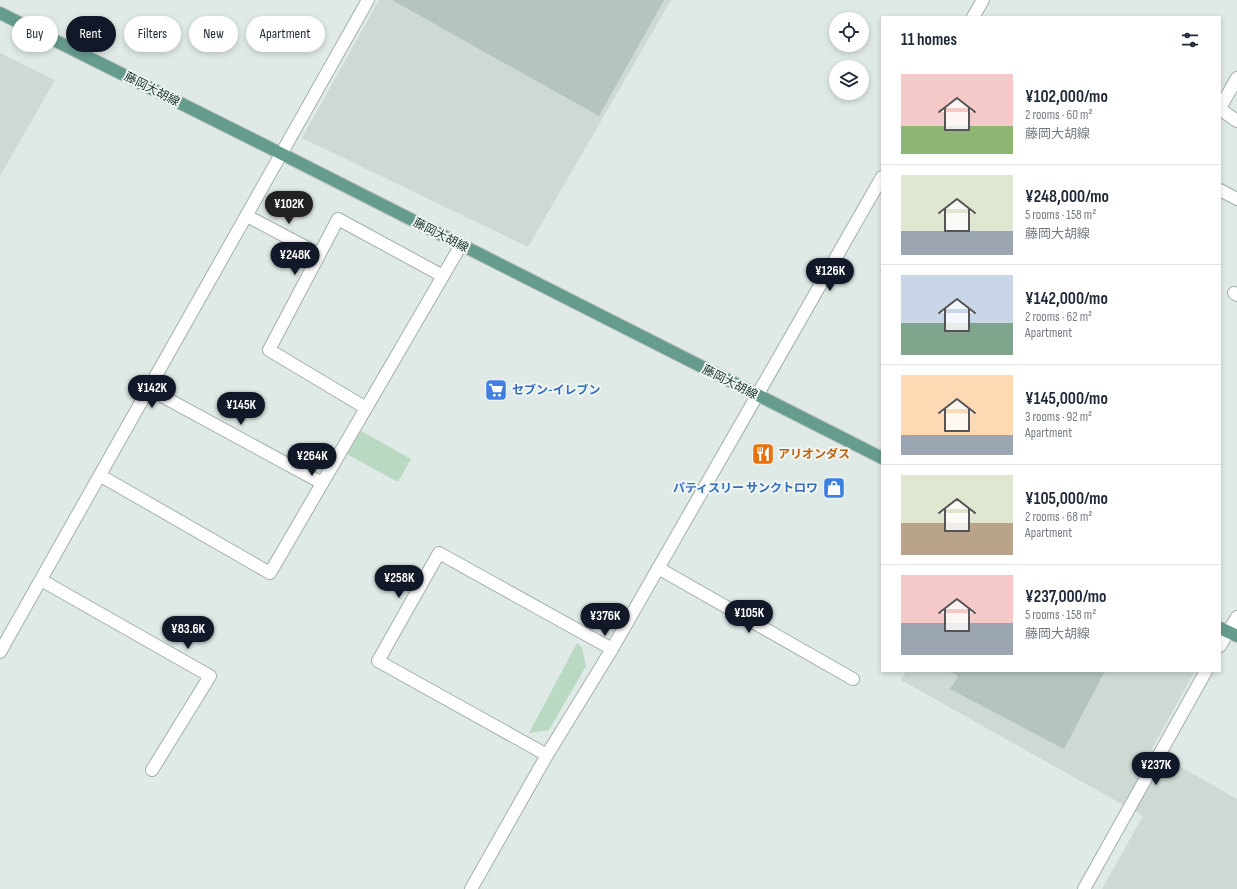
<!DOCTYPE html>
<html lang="en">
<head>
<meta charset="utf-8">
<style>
	:root { --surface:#fff; --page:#f2f2f3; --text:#1f2937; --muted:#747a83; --line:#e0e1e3; --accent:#111827 }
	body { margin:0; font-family:"Sofia Sans Condensed","Noto Sans JP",sans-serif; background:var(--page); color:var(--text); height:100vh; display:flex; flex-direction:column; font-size:15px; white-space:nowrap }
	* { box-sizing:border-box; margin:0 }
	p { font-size:13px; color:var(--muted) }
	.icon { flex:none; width:22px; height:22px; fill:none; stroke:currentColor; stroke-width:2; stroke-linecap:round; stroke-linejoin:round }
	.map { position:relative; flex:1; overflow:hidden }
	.drawer { position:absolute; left:881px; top:16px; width:340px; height:656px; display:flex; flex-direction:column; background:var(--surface); border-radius:0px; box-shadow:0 2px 6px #0003 }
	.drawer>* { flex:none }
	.banner { position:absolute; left:12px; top:16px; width:380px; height:36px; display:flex; gap:8px }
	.fabs { position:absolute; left:829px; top:12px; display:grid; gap:8px }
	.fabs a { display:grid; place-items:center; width:40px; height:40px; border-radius:50%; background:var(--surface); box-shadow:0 2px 6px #0003; font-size:20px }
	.price { position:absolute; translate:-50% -34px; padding:0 9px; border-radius:14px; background:var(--accent); color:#fff; font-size:13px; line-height:26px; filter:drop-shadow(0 1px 2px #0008) }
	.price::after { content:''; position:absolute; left:50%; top:24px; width:12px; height:9px; margin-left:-6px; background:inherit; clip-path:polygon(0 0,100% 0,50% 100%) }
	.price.selected { background:#222; color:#fff }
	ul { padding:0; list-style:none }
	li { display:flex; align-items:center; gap:12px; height:100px; padding:0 20px }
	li+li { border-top:1px solid var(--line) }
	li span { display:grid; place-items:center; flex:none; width:112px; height:80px; border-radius:0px; color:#555 }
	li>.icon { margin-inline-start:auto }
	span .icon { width:48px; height:48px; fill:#fffc; stroke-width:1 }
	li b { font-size:17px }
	h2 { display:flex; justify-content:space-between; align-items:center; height:48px; padding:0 20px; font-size:17px }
	.tag { padding:0 14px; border-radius:18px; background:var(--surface); box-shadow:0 2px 6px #0003; font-size:14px; line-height:36px }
	.tag.selected { background:var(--accent); color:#fff }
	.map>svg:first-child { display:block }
	.built { fill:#ced9d4 }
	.green { fill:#b9d9c2 }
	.building { fill:#b5c4be }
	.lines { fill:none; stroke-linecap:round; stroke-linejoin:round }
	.minor-casing { stroke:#a2b0ac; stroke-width:14 }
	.primary-casing { stroke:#bcc3c2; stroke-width:14 }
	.minor { stroke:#fff; stroke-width:12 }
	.primary { stroke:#669c8e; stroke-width:12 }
	.labels { text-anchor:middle; stroke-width:4; stroke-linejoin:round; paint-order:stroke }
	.street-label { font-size:12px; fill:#213832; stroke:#eff6f3 }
	.shop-label { font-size:12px; font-weight:bold; fill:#366cbe; stroke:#eff6f3; text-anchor:start }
	.food-label { font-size:12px; font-weight:bold; fill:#c56008; stroke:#eff6f3; text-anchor:start }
</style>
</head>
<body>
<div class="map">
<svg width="1237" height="889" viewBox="0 0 1237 889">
	<rect width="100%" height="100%" fill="#dfe9e5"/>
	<g class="built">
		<polygon points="379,0 671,0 528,247 302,138"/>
		<polygon points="0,53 55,80 0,176"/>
		<polygon points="906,671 1195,671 1151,750 1237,799 1237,889 1102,889 1143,816 901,680"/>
	</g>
	<g class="green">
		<polygon points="361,431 411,459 398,482 347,454"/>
		<polygon points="577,643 582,648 586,666 549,730 529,733"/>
	</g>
	<g class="building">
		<polygon points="392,0 664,0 599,116"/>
		<polygon points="949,671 1105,671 1064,749 950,689 958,676"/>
	</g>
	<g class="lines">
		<g class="minor-casing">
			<g id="minor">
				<polyline points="973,17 983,0"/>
				<polyline points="1220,108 1237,78"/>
				<polyline points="1220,109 1237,121"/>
				<polyline points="1220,190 1237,199"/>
				<polyline points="247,216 319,254"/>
				<polyline points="1234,293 1237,295"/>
				<polyline points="149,389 322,483"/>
				<polyline points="366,408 269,350 338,219 443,276"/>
				<polyline points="101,476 270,573 461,245"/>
				<polyline points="658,568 853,679"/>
				<polyline points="41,580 210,676 152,770"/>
				<polyline points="1220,646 1237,617"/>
				<polyline points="0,652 368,0"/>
				<polyline points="547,755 378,661 439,553 612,649"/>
				<polyline points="471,889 547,755 612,649 882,177"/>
				<polyline points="1084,889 1206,671"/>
			</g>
		</g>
		<g class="primary-casing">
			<g id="primary">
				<polyline points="0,13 282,154 882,458"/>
				<polyline points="1220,628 1237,636"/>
			</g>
		</g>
		<use href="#minor" class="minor"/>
		<use href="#primary" class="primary"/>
	</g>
	<defs>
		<g id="supermarket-square" transform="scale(1.15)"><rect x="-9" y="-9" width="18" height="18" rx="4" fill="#3f7fe0" stroke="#eff6f3"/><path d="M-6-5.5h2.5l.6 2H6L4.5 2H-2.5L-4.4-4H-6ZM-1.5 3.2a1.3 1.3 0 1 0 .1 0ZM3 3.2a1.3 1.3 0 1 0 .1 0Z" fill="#fff"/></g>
		<g id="restaurant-square" transform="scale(1.15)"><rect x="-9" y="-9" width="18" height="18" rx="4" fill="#e8710a" stroke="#eff6f3"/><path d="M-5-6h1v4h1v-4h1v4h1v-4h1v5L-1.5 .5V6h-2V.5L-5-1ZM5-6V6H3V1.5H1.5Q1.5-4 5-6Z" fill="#fff"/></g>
		<g id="shop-square" transform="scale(1.15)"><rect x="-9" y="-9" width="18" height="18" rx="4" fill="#3f7fe0" stroke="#eff6f3"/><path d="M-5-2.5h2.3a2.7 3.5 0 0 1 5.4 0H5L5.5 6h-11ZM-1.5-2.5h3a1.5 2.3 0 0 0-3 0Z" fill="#fff"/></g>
	</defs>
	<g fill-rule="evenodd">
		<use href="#supermarket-square" x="496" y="390"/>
		<use href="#restaurant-square" x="763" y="454"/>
		<use href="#shop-square" x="834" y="488"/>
	</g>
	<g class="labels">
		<g class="street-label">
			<text transform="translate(152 89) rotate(27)" y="4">藤岡大胡線</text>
			<text transform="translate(441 235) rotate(27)" y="4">藤岡大胡線</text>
			<text transform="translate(730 382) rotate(27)" y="4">藤岡大胡線</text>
		</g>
		<g class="shop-label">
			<text x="512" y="394">セブン-イレブン</text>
			<text x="818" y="492" text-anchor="end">パティスリー サンクトロワ</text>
		</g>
		<g class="food-label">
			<text x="778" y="458">アリオンダス</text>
		</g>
	</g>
</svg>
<div class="fabs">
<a><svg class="icon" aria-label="locate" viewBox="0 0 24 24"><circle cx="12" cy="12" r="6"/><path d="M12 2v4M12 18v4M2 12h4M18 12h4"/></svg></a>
<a><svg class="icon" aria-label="layers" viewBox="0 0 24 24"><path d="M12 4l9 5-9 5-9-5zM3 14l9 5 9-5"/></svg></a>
</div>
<b class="price selected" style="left:289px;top:225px">¥102K</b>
<b class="price" style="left:295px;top:276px">¥248K</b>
<b class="price" style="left:830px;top:292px">¥126K</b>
<b class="price" style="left:152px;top:409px">¥142K</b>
<b class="price" style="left:241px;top:426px">¥145K</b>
<b class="price" style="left:312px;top:477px">¥264K</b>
<b class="price" style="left:399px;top:599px">¥258K</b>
<b class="price" style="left:749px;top:634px">¥105K</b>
<b class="price" style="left:605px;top:637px">¥376K</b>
<b class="price" style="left:188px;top:650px">¥83.6K</b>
<b class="price" style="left:1156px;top:786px">¥237K</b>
<div class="banner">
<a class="tag">Buy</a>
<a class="tag selected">Rent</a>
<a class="tag">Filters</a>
<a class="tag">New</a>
<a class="tag">Apartment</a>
</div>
<section class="drawer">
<h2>11 homes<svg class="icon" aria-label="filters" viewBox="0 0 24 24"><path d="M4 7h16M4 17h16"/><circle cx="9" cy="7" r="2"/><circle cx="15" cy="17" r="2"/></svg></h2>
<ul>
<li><span style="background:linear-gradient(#f6c9c9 65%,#8fb573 0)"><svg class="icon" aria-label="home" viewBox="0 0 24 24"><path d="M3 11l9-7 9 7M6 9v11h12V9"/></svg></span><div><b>¥102,000/mo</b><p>2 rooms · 60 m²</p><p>藤岡大胡線</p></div></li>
<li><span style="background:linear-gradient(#dfe7d0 70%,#9aa5b1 0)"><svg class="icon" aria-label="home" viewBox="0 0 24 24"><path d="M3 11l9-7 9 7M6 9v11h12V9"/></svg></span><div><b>¥248,000/mo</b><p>5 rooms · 158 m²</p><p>藤岡大胡線</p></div></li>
<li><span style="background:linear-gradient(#c9d6e8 60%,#7fa58c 0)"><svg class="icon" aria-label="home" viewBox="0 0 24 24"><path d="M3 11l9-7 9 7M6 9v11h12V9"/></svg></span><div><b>¥142,000/mo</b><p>2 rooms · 62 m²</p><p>Apartment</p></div></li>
<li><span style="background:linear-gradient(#ffd9b3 75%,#9aa5b1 0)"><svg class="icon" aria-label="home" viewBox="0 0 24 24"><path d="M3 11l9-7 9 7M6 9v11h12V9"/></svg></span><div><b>¥145,000/mo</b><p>3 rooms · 92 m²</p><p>Apartment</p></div></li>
<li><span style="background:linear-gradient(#dfe7d0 60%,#b9a48a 0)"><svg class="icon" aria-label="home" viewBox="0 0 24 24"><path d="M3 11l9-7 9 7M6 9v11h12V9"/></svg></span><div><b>¥105,000/mo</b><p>2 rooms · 68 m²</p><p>Apartment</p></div></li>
<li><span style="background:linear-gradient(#f6c9c9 60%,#9aa5b1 0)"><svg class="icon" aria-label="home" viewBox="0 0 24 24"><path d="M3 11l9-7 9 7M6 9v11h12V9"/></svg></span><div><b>¥237,000/mo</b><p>5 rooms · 158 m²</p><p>藤岡大胡線</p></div></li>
</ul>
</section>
</div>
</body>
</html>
